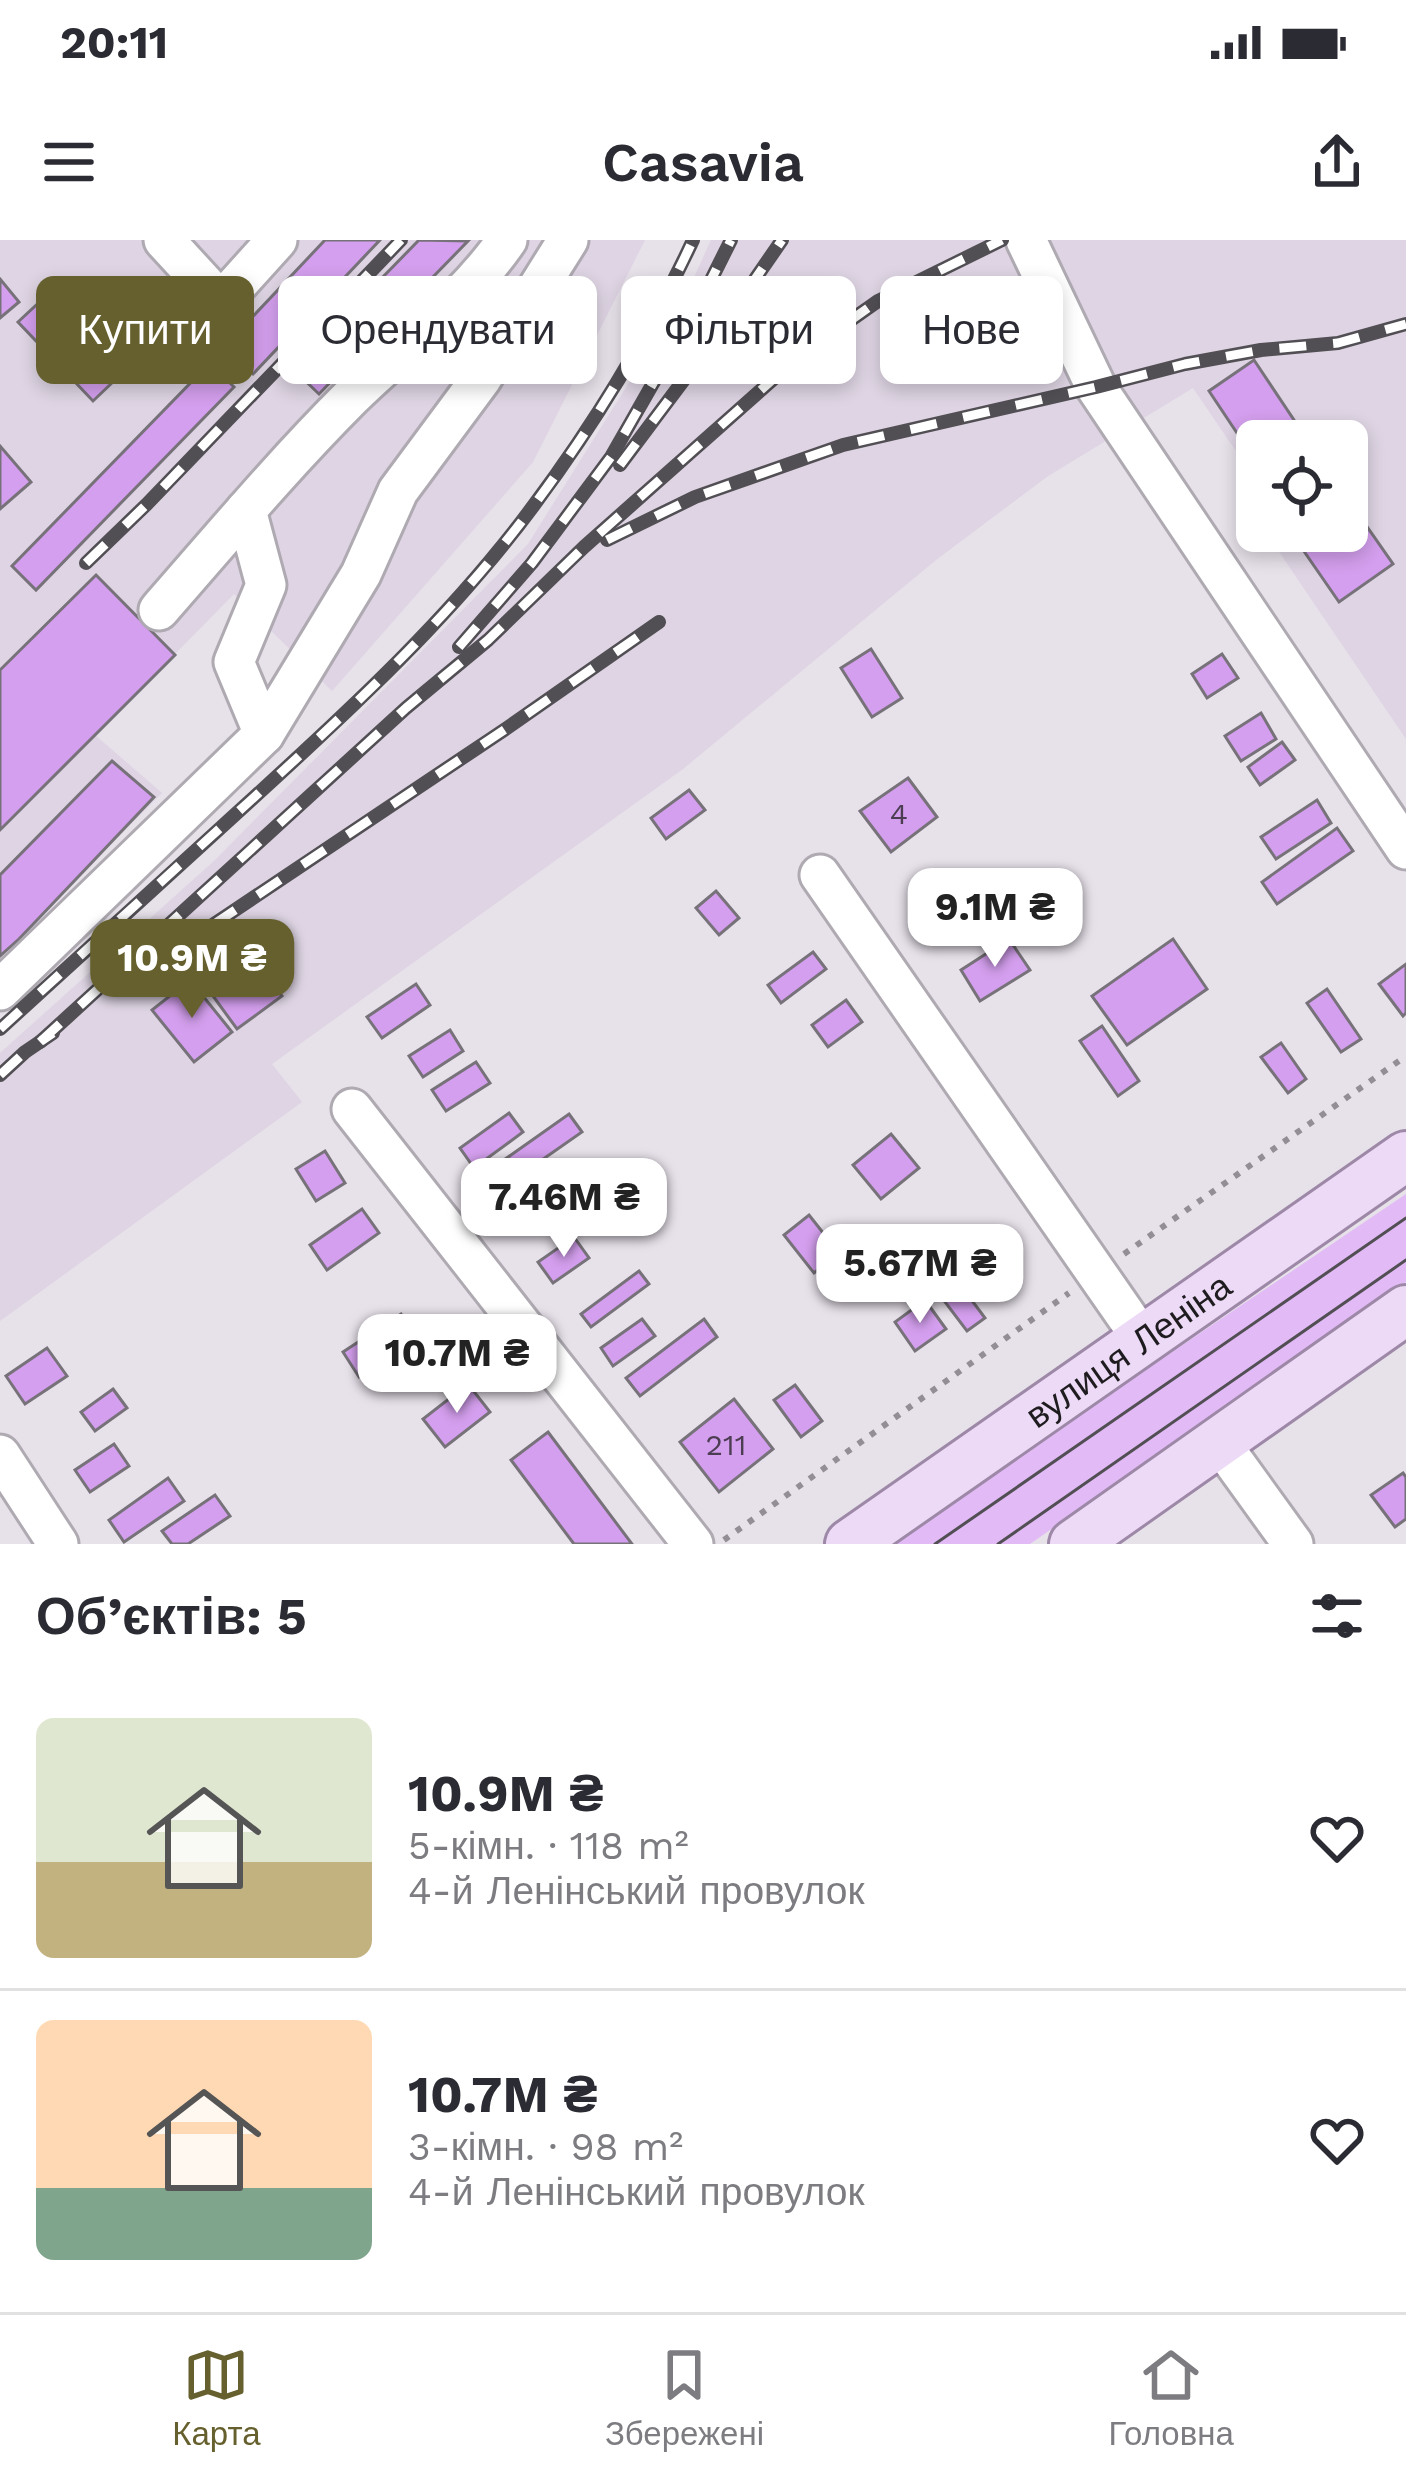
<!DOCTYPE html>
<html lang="uk">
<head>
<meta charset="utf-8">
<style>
	:root { --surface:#fff; --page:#f7f7f7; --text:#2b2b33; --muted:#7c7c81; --line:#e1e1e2; --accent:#65602d }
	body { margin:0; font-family:"Work Sans",sans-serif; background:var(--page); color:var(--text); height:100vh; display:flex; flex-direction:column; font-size:45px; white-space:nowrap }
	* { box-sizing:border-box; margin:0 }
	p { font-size:39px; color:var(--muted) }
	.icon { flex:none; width:66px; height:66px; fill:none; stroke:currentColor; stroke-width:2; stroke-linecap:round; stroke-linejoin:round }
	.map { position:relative; height:1304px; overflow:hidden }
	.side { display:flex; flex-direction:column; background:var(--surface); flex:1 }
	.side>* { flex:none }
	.guide { position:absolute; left:36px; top:36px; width:1335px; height:108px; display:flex; gap:24px }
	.tools { position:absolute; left:1236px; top:180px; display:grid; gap:24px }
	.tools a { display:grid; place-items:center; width:132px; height:132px; border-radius:18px; background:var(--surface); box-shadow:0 6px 18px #0003; font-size:60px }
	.price { position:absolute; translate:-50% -102px; padding:0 27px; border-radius:24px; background:#fff; color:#222; font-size:39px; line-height:78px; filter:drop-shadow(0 3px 6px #0008) }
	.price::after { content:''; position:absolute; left:50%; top:72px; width:36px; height:27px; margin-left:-18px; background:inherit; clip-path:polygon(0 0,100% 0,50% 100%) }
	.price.selected { background:var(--accent); color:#fff }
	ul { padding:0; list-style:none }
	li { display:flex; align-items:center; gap:36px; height:300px; padding:0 36px }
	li+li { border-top:3px solid var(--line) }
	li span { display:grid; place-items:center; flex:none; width:336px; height:240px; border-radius:18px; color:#555 }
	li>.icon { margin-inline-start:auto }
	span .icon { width:144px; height:144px; fill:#fffc; stroke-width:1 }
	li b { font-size:51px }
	h2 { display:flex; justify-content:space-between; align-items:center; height:144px; padding:0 36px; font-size:51px }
	.chip { padding:0 42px; border-radius:18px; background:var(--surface); box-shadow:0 6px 18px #0003; font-size:42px; line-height:108px }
	.chip.selected { background:var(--accent); color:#fff }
	.status { display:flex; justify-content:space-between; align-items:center; height:84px; padding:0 60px; background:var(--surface); direction:ltr }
	.status svg { height:33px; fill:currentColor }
	header { display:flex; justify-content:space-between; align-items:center; height:156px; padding:0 36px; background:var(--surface); font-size:54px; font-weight:600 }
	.tab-bar { display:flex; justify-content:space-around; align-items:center; height:168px; border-top:3px solid var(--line); background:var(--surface); font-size:33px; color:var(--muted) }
	.tab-bar a { display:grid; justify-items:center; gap:6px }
	.tab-bar .selected { color:var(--accent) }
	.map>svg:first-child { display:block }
	.built { fill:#ded4e3 }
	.green { fill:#e2bbf6 }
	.building { fill:#d49fee; stroke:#777279; stroke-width:3 }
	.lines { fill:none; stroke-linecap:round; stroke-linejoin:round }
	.minor-casing { stroke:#afaab2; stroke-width:45 }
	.major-casing { stroke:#9d88a7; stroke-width:54 }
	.path { stroke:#938e95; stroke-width:6; stroke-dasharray:6 9; stroke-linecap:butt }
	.minor { stroke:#fff; stroke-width:39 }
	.major { stroke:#eddaf6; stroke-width:48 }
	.tram { stroke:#524f54; stroke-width:3 }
	.rail-casing { stroke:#524f54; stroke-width:14 }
	.rail { stroke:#fff; stroke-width:9; stroke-dasharray:27; stroke-linecap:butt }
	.labels { text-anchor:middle; stroke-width:9; stroke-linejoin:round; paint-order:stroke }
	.number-label { font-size:30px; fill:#4c3d53 }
	.street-label { font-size:36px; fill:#1e1c1f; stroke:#fff }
</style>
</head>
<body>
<div class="status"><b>20:11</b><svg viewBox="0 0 49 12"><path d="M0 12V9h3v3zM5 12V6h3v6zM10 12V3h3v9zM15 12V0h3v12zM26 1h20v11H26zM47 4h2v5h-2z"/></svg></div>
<header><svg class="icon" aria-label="menu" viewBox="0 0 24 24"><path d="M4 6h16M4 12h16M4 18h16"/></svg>Casavia<svg class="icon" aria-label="share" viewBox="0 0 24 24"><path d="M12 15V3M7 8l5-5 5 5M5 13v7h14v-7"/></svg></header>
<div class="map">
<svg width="1406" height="1304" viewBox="0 0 1406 1304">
	<rect width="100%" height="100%" fill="#e7e1ea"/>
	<g class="built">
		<polygon points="0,0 645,0 533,222 332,451 234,354 95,495 162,553 0,715"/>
		<polygon points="711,0 1406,0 1406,499 1265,291 1347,291 1347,201 1257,201 1257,242 1193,148 1048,236 936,320 683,529 272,824 302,862 0,1081 0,813 214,621 528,304 692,42"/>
	</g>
	<polygon class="green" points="1406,954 1406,1042 1030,1304 888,1304"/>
	<g class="building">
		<polygon points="325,0 380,0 253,134 224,107"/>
		<polygon points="419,0 468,1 319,154 293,129"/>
		<polygon points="0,39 19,62 0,78"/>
		<polygon points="62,41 136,120 93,161 18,82"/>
		<polygon points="1254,120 1308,201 1257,201 1257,223 1209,151"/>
		<polygon points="210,123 234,147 36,350 12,326"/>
		<polygon points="0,206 31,242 0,269"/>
		<polygon points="1347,258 1393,324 1339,362 1290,291 1347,291"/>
		<polygon points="96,335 175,415 0,590 0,430"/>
		<polygon points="871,409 902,458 872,477 841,428"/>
		<polygon points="1222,414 1238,438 1207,458 1192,434"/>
		<polygon points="1261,473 1276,499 1241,521 1225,496"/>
		<polygon points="1282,502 1295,520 1260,545 1248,527"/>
		<polygon points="112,521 154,557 19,699 0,716 0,635"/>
		<polygon points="908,538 937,577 891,612 860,571"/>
		<polygon points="689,550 705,570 666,599 651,578"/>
		<polygon points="1317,560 1331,583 1276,619 1261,597"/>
		<polygon points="1337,588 1353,611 1277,664 1262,642"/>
		<polygon points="716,651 739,678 719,695 696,668"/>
		<polygon points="1009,699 1030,730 980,761 961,730"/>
		<polygon points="1173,699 1207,749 1127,805 1092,756"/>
		<polygon points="245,705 282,756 237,789 200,738"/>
		<polygon points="813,712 826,729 781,763 768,745"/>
		<polygon points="1406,724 1406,773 1403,776 1379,744"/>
		<polygon points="190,740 232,792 194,822 152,770"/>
		<polygon points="416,744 430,765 382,798 367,777"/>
		<polygon points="1327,749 1361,799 1341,812 1307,763"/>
		<polygon points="846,760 862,782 828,807 812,785"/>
		<polygon points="1102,786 1139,841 1118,856 1080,801"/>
		<polygon points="450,790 463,811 423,837 409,816"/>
		<polygon points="1281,803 1306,839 1288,853 1261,817"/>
		<polygon points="476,822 490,843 446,871 432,850"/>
		<polygon points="509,873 523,892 474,928 460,908"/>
		<polygon points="569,874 582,892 496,952 484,934"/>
		<polygon points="891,894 919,928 881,959 853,925"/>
		<polygon points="325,911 345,943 316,961 296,929"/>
		<polygon points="362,969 379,993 327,1030 310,1005"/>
		<polygon points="809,975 839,1013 814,1033 784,995"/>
		<polygon points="574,997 589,1018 553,1043 538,1022"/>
		<polygon points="935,1011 985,1078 967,1091 917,1025"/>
		<polygon points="639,1031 649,1044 591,1087 581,1074"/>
		<polygon points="925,1060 946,1089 915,1111 895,1082"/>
		<polygon points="401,1074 417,1099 359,1137 343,1112"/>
		<polygon points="642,1079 655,1096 613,1126 601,1108"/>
		<polygon points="704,1079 717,1097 640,1156 626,1138"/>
		<polygon points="444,1090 460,1111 413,1145 398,1124"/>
		<polygon points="47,1108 67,1136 25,1164 6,1136"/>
		<polygon points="468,1144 490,1172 445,1207 423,1179"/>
		<polygon points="795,1145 822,1181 801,1197 774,1160"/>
		<polygon points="113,1149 127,1168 95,1191 81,1172"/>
		<polygon points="734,1159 773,1209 719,1252 680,1202"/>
		<polygon points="548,1192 632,1304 574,1304 511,1220"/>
		<polygon points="114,1204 129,1226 90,1252 75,1230"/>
		<polygon points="1403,1233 1406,1237 1406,1279 1395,1287 1371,1255"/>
		<polygon points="168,1238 184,1261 124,1302 109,1280"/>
		<polygon points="215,1255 230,1276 188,1304 172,1304 162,1291"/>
	</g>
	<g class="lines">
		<g class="minor-casing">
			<g id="minor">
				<polyline points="164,0 221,62 277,0"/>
				<polyline points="1026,0 1096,147 1406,609"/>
				<polyline points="246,270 266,345 234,422 264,494"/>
				<path d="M159,370C222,298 283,225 351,157C404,105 464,62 507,0"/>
				<polyline points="820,635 1143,1100"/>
				<polyline points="0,750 264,494 361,334 398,251 481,139 568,0"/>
				<polyline points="352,869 693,1304"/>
				<polyline points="1218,1200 1293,1304"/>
				<polyline points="0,1215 58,1304"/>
			</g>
		</g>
		<g class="major-casing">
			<g id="major">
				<path id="s1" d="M850,1304L1406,916"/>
				<polyline points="1074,1304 1406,1070"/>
			</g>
		</g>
		<g class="path">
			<polyline points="1124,1014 1406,816"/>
			<polyline points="724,1300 1069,1053"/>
		</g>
		<use href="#minor" class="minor"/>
		<use href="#major" class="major"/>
		<g class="tram">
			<polyline points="935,1304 1406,978"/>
			<polyline points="998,1304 1406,1020"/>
		</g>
		<g class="rail-casing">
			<g id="rail">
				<polyline points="620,225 704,113 782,0"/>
				<polyline points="607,300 695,257 843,205 1096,147 1185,124 1261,110 1338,103 1406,84"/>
				<polyline points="86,323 147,264 401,0"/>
				<polyline points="459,407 532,323 611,217 704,54 731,0"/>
				<polyline points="123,745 507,488 659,382"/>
				<path d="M0,789C83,713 166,637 250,561C351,469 452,376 534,265C595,183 650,93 693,0"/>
				<polyline points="40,802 406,468 488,400 584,307 797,118 878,61 1002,0"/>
				<polyline points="0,835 25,812 53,793"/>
			</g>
		</g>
		<use href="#rail" class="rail"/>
	</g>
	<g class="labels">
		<g class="number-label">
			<text x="899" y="584">4</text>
			<text x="726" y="1215">211</text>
		</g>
		<g class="street-label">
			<text dy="13" stroke="none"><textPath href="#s1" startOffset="339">вулиця Леніна</textPath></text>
		</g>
	</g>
</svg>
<div class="tools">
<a><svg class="icon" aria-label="locate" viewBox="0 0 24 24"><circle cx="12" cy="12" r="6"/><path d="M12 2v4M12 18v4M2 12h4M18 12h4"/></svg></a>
</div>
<b class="price" style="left:995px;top:730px">9.1M ₴</b>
<b class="price selected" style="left:192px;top:781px">10.9M ₴</b>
<b class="price" style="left:564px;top:1020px">7.46M ₴</b>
<b class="price" style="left:920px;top:1086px">5.67M ₴</b>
<b class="price" style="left:457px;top:1176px">10.7M ₴</b>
<div class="guide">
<a class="chip selected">Купити</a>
<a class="chip">Орендувати</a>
<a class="chip">Фільтри</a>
<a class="chip">Нове</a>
</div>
</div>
<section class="side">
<h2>Об’єктів: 5<svg class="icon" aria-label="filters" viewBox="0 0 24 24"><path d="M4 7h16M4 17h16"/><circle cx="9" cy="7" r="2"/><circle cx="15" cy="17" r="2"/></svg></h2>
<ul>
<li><span style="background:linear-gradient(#dfe7d0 60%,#c2b280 0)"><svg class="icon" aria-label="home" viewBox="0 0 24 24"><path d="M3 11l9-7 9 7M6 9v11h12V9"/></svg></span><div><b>10.9M ₴</b><p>5-кімн. · 118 m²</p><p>4-й Ленінський провулок</p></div><svg class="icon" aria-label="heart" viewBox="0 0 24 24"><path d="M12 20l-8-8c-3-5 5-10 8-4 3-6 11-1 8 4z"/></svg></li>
<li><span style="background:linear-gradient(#ffd9b3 70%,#7fa58c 0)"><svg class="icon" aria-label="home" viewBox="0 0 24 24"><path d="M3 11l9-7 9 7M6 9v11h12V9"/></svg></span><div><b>10.7M ₴</b><p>3-кімн. · 98 m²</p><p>4-й Ленінський провулок</p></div><svg class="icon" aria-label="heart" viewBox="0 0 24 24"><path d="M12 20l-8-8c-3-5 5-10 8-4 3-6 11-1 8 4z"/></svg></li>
</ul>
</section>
<nav class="tab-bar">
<a class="selected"><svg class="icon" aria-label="map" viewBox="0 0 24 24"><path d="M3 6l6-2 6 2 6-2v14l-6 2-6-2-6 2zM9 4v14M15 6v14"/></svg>Карта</a>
<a><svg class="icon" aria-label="saved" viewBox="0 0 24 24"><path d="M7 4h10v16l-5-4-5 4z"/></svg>Збережені</a>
<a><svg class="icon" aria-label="home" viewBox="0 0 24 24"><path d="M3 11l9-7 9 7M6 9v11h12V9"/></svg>Головна</a>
</nav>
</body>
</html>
